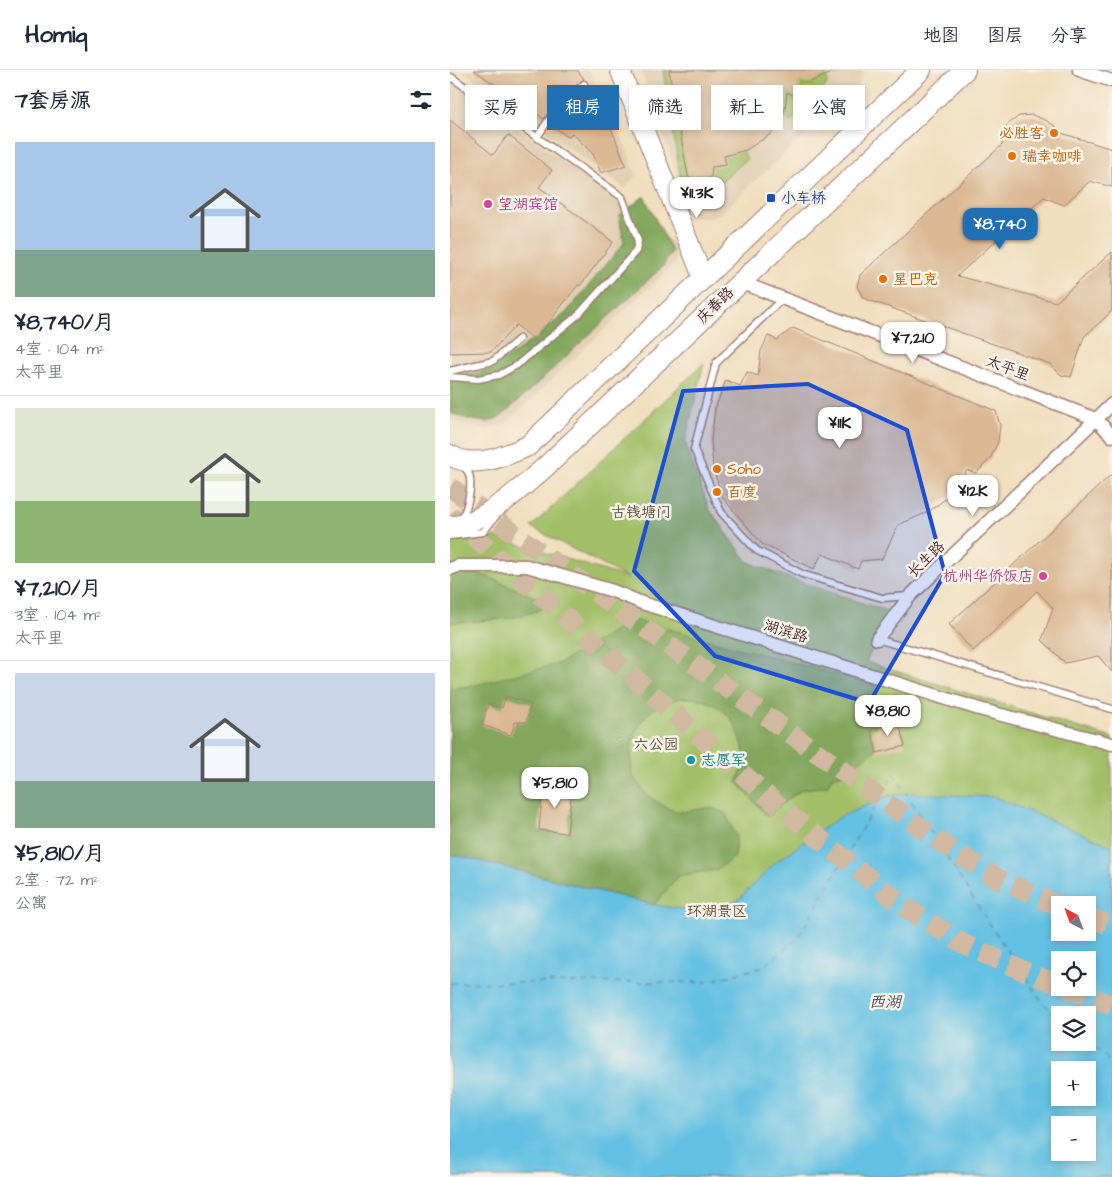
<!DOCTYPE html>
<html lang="zh">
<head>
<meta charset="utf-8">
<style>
	:root { --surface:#fff; --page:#f2f2f3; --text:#1f2937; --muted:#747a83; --line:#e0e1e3; --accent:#1f6fb2 }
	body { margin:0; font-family:"Architects Daughter","LXGW WenKai TC",sans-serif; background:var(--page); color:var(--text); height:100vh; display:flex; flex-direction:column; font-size:19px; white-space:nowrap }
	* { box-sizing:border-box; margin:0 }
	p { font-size:16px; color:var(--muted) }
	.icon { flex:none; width:28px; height:28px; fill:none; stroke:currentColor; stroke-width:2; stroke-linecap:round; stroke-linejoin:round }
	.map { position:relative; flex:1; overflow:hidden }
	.drawer { display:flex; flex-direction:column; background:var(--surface); width:450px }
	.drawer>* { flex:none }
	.hud { position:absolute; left:15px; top:15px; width:475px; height:45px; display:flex; gap:10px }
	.needle { width:32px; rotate:319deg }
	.fabs { position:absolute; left:601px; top:826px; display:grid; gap:10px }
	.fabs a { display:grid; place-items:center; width:45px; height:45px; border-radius:0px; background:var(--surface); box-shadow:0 2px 8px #0003; font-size:25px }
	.price { position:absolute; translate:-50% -42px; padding:0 11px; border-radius:10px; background:#fff; color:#222; font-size:16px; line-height:32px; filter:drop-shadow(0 1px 2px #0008) }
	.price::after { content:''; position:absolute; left:50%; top:30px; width:15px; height:11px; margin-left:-8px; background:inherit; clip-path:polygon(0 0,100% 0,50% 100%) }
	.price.selected { background:var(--accent); color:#fff }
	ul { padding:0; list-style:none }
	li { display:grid; align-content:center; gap:10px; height:265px; padding:0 15px }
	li+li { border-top:1px solid var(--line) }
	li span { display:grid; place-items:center; height:155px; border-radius:0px; color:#555 }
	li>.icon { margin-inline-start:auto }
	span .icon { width:90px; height:90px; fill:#fffc; stroke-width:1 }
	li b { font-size:21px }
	h2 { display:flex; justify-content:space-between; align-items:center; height:60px; padding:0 15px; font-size:21px }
	.chip { padding:0 18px; border-radius:0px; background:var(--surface); box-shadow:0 2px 8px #0003; font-size:18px; line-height:45px }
	.chip.selected { background:var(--accent); color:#fff }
	header { display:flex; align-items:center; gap:30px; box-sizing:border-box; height:70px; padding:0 25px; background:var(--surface); border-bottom:1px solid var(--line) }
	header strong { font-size:24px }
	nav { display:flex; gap:28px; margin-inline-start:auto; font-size:18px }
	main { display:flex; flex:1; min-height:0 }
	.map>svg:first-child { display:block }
	.built { fill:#e1cdb1 }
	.green { fill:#a2bf67; stroke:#766f49; fill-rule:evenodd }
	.forest { fill:#81a65c; stroke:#666244 }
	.water { fill:#64c0e2; stroke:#577086; fill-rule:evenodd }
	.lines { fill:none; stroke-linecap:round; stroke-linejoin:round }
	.ferry { stroke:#524f62; stroke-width:1; stroke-dasharray:6 5; stroke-linecap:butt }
	.building { fill:#dab893 }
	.primary-tunnel { stroke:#d0b8a1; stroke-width:20; stroke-dasharray:20 10; stroke-linecap:butt }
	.lane-casing { stroke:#9e7e74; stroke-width:9 }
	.street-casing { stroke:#9e7e74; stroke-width:15 }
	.secondary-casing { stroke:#9e7e74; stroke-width:21 }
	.primary-casing { stroke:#9e7e74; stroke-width:22 }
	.lane { stroke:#fff; stroke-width:6 }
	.street { stroke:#fff; stroke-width:12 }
	.secondary { stroke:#fff; stroke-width:19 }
	.primary { stroke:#fff; stroke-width:20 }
	.marked { fill:#1d4ed8; fill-opacity:0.2; stroke:#1d4ed8; stroke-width:4; stroke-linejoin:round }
	.food-dot { fill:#e8710a; stroke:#f7f3e8; stroke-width:2 }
	.transit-dot { fill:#1a4fb4; stroke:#f7f3e8; stroke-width:2 }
	.hotel-dot { fill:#d1479c; stroke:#f7f3e8; stroke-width:2 }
	.culture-dot { fill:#0f9aa8; stroke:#f7f3e8; stroke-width:2 }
	.labels { text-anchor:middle; stroke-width:5; stroke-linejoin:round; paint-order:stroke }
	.food-label { font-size:15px; fill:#c56008; stroke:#f7f3e8; text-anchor:start }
	.transit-label { font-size:15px; fill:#164399; stroke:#f7f3e8; text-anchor:start }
	.hotel-label { font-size:15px; fill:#b23c85; stroke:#f7f3e8; text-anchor:start }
	.street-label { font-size:15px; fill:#4a1f2b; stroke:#f7f3e8 }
	.park-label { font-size:15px; fill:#644f3d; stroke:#f7f3e8 }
	.culture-label { font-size:15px; fill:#0d838f; stroke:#f7f3e8; text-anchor:start }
	.water-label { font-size:16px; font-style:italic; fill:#524f62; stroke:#f7f3e8 }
</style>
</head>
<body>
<header>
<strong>Homiq</strong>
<nav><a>地图</a><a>图层</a><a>分享</a></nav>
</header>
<main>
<section class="drawer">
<h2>7套房源<svg class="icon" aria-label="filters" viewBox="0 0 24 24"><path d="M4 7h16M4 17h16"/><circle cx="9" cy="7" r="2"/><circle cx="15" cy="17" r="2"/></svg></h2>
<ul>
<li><span style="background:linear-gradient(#a9c7e8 70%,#7fa58c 0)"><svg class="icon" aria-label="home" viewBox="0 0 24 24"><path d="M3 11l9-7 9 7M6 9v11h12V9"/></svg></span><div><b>¥8,740/月</b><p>4室 · 104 m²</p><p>太平里</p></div></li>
<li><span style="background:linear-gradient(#dfe7d0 60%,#8fb573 0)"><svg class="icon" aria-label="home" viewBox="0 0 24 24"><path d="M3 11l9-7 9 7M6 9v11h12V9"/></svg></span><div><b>¥7,210/月</b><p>3室 · 104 m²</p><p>太平里</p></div></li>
<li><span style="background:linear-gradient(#c9d6e8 70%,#7fa58c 0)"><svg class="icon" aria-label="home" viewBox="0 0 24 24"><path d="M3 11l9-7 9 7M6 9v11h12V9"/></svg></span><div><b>¥5,810/月</b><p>2室 · 72 m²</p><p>公寓</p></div></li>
</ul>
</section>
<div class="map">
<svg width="662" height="1107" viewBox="0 0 662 1107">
	<rect width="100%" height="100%" fill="#f7f3e8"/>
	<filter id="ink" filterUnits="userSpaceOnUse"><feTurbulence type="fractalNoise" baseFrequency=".02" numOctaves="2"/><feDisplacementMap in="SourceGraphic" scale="10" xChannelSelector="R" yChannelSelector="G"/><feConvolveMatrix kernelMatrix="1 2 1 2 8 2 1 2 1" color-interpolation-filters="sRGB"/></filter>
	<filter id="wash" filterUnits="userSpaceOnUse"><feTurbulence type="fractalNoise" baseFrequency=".0096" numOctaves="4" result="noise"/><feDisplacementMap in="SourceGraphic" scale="20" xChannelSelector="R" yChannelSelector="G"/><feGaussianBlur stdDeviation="1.12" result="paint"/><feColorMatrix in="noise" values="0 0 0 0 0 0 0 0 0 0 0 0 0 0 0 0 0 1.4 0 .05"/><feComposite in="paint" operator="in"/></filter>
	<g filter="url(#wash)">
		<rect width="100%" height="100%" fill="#f1debe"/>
		<g class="built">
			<polygon points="12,0 138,0 156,31 187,105 174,118"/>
			<polygon points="191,0 412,0 413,2 410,13 270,144 258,148 246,148 238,139"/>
			<polygon points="0,8 225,174 226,192 54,355 37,359 6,352 0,348"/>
		</g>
		<g class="green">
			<path d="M213,0H374L378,12L372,21L340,52L326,38L288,74L297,89L254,126C242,129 239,124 232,115Z"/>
			<path d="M254,293L235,372L259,439L298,492L344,510L440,542L416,592L662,668V1107H0V470L45,467L178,508L81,457ZM610,835H638V862H610ZM610,890H638V918H610ZM610,945H638V972H610ZM610,1000H638V1028H610ZM610,1055H638V1082H610Z"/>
		</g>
		<g class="forest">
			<polygon points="194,126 222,181 213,196 52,346 38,352 22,350 0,343 0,308 36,301 68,281 116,243 174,173 169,146"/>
			<path d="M0,495L38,507L101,534C75,550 30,551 0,553Z"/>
			<path d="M185,550L425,615L420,645L431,668L425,680L392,704L382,707L377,716L351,720L325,739L318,747L287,712C289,706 292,700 293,694C295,684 293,674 289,664C267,605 179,622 181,688C182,692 181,699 182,703C188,719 204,732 220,739C232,745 245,739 257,738C262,737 269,741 275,743L286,766L285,787L266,800L228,806L204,835L14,787L0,785V618L21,616L108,594Z"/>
		</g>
		<path class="water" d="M462,723L544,727L662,776V1107H0V785L14,787L204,835L259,843L288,830L327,791L390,747L438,726ZM610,835H638V862H610ZM610,890H638V918H610ZM610,945H638V972H610ZM610,1000H638V1028H610ZM610,1055H638V1082H610Z"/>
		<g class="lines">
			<g class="ferry">
				<polyline points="0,913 256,912 313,897 347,869 444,704 538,852 593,933 610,948"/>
				<polyline points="638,971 662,993"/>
			</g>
		</g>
		<g id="blocks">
			<g class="building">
				<polygon points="24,0 127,0 134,9 102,37 94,49"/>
				<polygon points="219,0 389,0 358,13 350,11 345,26 337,22 335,39 329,54 321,64 296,80 274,86 276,95 262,97 261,106 256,111 249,114 243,113 238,106"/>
				<polygon points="138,16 155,43 176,95 151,103 143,84 122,63 118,67 101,55 109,44"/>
				<polygon points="582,45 595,50 605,56 611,63 662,79 662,117 640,111 614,135 594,127 507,206 606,232 662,182 662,241 634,267 621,307 611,305 600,294 413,228 407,216 410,205 552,75 553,65 557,55 569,46"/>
				<polygon points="0,50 43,85 58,65 102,100 89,117 163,172 130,216 128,215 85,270 66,255 41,282 0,283"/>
				<polygon points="343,258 546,341 550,356 548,372 540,389 526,403 517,400 498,427 478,442 448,455 432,489 411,491 408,499 372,484 364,499 312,474 273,428 263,399 261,370 265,339 276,310 290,316 297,302 308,306 311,281 318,266 327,270"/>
				<polygon points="662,404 662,602 648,586 615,593 592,570 603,538 587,521 523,581 499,554"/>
				<polygon points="56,626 81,634 76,652 65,652 61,665 32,655 38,634 52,638"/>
				<polygon points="448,651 455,676 427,683 421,660"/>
				<polygon points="93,715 122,718 117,763 89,760"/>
			</g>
		</g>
	</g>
	<g filter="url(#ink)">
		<use href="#blocks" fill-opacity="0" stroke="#9e7e74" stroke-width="1"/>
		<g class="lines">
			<g class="primary-tunnel">
				<polyline points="0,417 496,776 550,810 610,836"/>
				<polyline points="0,445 331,738 456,838 514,874 569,899 610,915"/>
				<polyline points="638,847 662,856"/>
				<polyline points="617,918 662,935"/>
			</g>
			<g class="lane-casing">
				<g id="lane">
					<polyline points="0,9 1,7 172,127 188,171 186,181 128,245 67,295 49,305 28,309 0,307"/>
					<polyline points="87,67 105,41 134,14"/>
					<polyline points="332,229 266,293 244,379 271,442 306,480 352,504 432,528 459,526"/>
					<polyline points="0,301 43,291 69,269"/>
					<path d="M11,449C17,440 24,413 18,402C17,400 15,398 13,396"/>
					<polyline points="0,466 33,462 46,446"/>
					<polyline points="427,569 662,639"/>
				</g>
			</g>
			<g class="street-casing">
				<g id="street">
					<polyline points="629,0 662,11"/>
					<polyline points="290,212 646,349 662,366"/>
					<polyline points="0,499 8,496 77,496 163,521 192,533 529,639 662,674"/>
					<polyline points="427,569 460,526 662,334"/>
				</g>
			</g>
			<g class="secondary-casing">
				<polyline id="secondary" points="170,0 253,208"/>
			</g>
			<g class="primary-casing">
				<g id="primary">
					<path d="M0,385C24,400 55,386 78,376L471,0"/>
					<path d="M0,456C30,458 83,408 105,388L515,0"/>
				</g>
			</g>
			<use href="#lane" class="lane"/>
			<use href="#street" class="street"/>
			<use href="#secondary" class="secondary"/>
			<use href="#primary" class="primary"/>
		</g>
	</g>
	<path class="marked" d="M358,314L457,360L495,504L419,633L265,586L184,501L233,321Z"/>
	<g class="food-dot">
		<circle cx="604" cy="63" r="5"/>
		<circle cx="562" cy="86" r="5"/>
		<circle cx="433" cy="209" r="5"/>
		<circle cx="267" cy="399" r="5"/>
		<circle cx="267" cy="422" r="5"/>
	</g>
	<rect class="transit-dot" x="316" y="123" width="10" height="10" rx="2.5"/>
	<g class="hotel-dot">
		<circle cx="38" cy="134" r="5"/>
		<circle cx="593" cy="506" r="5"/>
	</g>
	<circle class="culture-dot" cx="241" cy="690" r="5"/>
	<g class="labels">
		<g class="food-label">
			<text x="594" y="68" text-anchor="end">必胜客</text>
			<text x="572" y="91">瑞幸咖啡</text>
			<text x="443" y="214">星巴克</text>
			<text x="277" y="404">Soho</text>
			<text x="277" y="427">百度</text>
		</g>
		<g class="transit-label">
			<text x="331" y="133">小车桥</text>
		</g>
		<g class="hotel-label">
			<text x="48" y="139">望湖宾馆</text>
			<text x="583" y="511" text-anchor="end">杭州华侨饭店</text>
		</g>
		<g class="street-label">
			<text transform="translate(265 235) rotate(-44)" y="5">庆春路</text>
			<text transform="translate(558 298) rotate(21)" y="5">太平里</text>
			<text transform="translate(476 489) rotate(-44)" y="5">长生路</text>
			<text transform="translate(336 561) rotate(17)" y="5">湖滨路</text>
		</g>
		<g class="park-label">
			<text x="191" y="447">古钱塘门</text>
			<text x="206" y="679">六公园</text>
			<text x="267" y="846">环湖景区</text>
		</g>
		<g class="culture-label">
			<text x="251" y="695">志愿军</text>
		</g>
		<g class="water-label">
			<text x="435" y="937">西湖</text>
		</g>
	</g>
</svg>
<div class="fabs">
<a><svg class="needle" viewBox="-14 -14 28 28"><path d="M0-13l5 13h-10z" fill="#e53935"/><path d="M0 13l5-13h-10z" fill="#747a83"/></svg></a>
<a><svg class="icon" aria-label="locate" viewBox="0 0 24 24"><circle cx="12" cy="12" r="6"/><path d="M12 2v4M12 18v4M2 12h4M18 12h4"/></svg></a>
<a><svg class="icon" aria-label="layers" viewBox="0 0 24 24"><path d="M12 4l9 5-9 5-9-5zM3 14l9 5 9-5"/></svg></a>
<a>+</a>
<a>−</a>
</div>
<b class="price" style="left:247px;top:149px">¥11.3K</b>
<b class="price selected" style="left:550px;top:180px">¥8,740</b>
<b class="price" style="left:463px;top:294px">¥7,210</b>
<b class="price" style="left:390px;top:379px">¥11K</b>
<b class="price" style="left:523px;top:447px">¥12K</b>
<b class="price" style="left:438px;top:667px">¥8,810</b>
<b class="price" style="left:105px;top:739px">¥5,810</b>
<div class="hud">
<a class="chip">买房</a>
<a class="chip selected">租房</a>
<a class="chip">筛选</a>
<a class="chip">新上</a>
<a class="chip">公寓</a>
</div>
</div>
</main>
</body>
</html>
